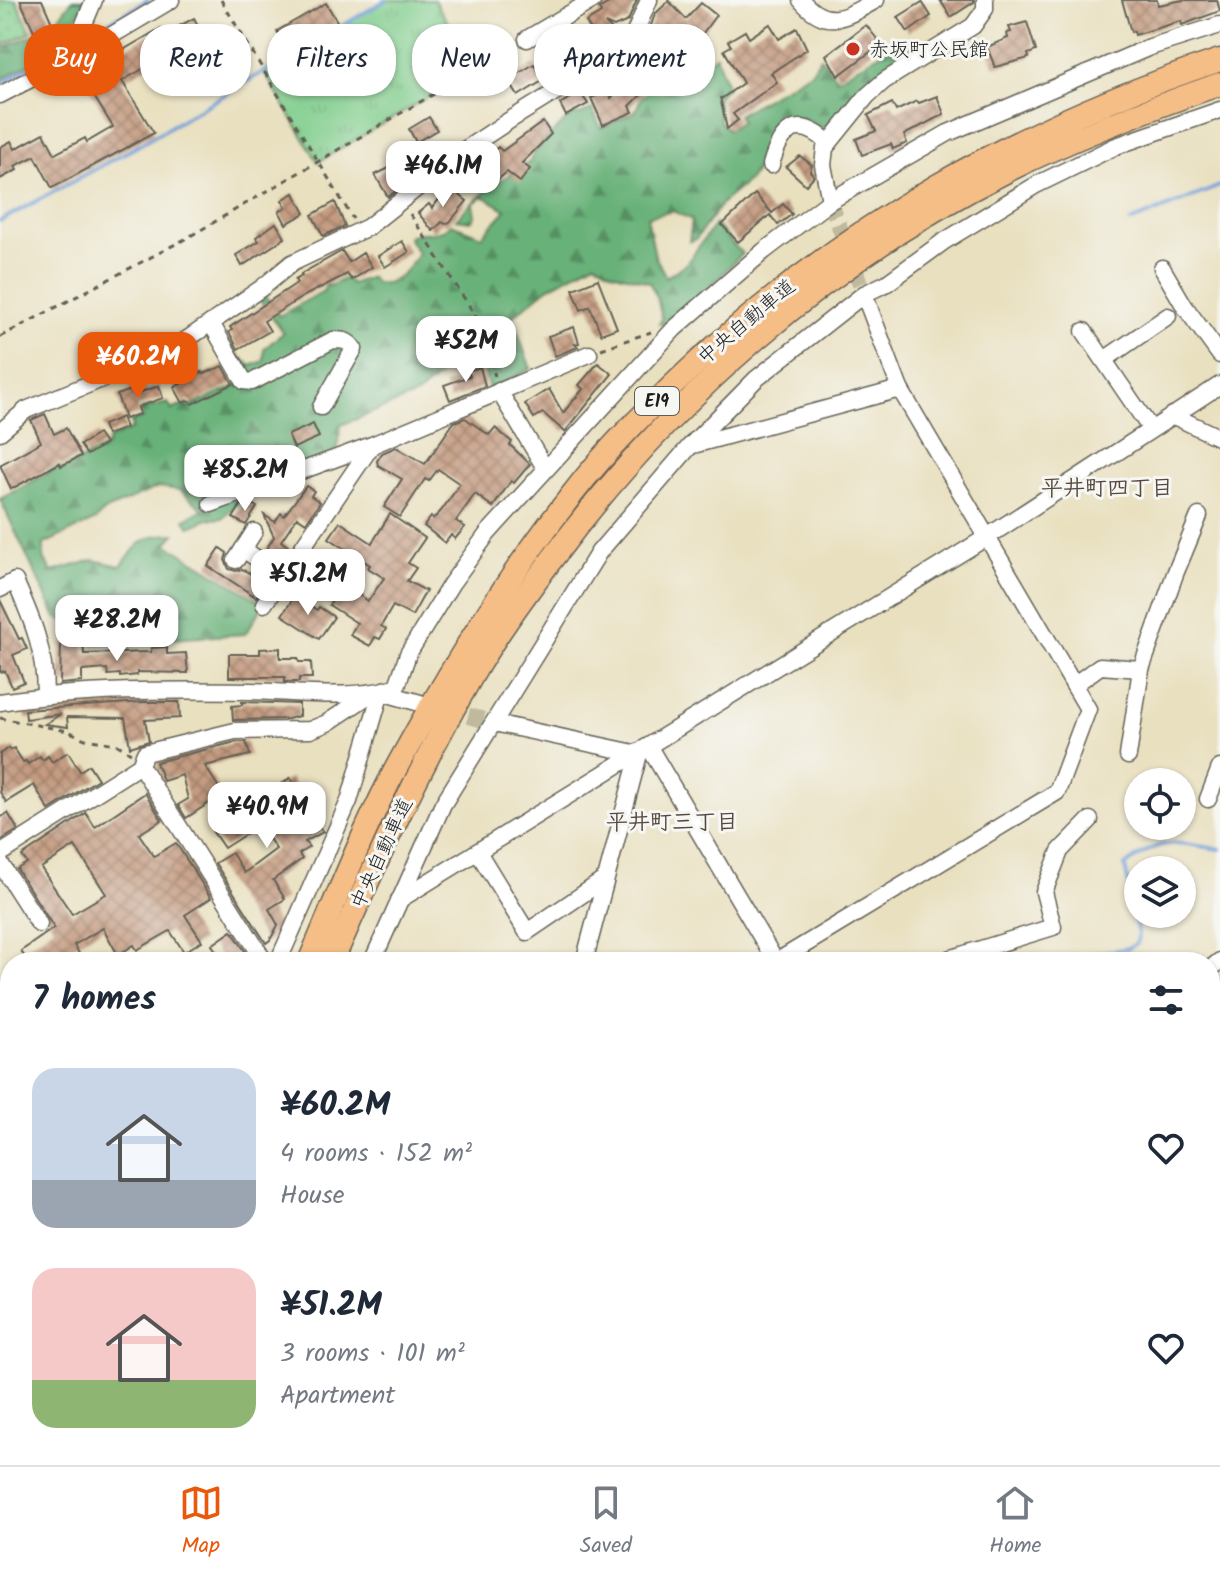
<!DOCTYPE html>
<html lang="en">
<head>
<meta charset="utf-8">
<style>
	:root { --surface:#fff; --page:#f2f2f3; --text:#1f2937; --muted:#747a83; --line:#e0e1e3; --accent:#ea580c }
	body { margin:0; font-family:Kalam,"Klee One",sans-serif; background:var(--page); color:var(--text); height:100vh; display:flex; flex-direction:column; font-size:30px; white-space:nowrap }
	* { box-sizing:border-box; margin:0 }
	p { font-size:26px; color:var(--muted) }
	.icon { flex:none; width:44px; height:44px; fill:none; stroke:currentColor; stroke-width:2; stroke-linecap:round; stroke-linejoin:round }
	.map { position:relative; flex:1; overflow:hidden }
	.panel { position:absolute; left:0px; top:952px; width:1220px; height:514px; display:flex; flex-direction:column; background:var(--surface); border-radius:32px 32px 0 0; box-shadow:0 2px 6px #0004 }
	.panel>* { flex:none }
	.top-card { position:absolute; left:24px; top:24px; width:800px; height:72px; display:flex; gap:16px }
	.buttons { position:absolute; left:1124px; top:768px; display:grid; gap:16px }
	.buttons a { display:grid; place-items:center; width:72px; height:72px; border-radius:50%; background:var(--surface); box-shadow:0 2px 6px #0004; font-size:40px }
	.price { position:absolute; translate:-50% -68px; padding:0 18px; border-radius:16px; background:#fff; color:#222; font-size:26px; line-height:52px; filter:drop-shadow(0 2px 4px #0008) }
	.price::after { content:''; position:absolute; left:50%; top:48px; width:24px; height:18px; margin-left:-12px; background:inherit; clip-path:polygon(0 0,100% 0,50% 100%) }
	.price.selected { background:var(--accent); color:#fff }
	ul { padding:0; list-style:none }
	li { display:flex; align-items:center; gap:24px; height:200px; padding:0 32px }
	li span { display:grid; place-items:center; flex:none; width:224px; height:160px; border-radius:24px; color:#555 }
	li>.icon { margin-inline-start:auto }
	span .icon { width:96px; height:96px; fill:#fffc; stroke-width:1 }
	li b { font-size:34px }
	h2 { display:flex; justify-content:space-between; align-items:center; height:96px; padding:0 32px; font-size:34px }
	.pill { padding:0 28px; border-radius:32px; background:var(--surface); box-shadow:0 2px 6px #0004; font-size:28px; line-height:72px }
	.pill.selected { background:var(--accent); color:#fff }
	.menu { display:flex; justify-content:space-around; align-items:center; height:112px; border-top:2px solid var(--line); background:var(--surface); font-size:22px; color:var(--muted) }
	.menu a { display:grid; justify-items:center; gap:4px }
	.menu .selected { color:var(--accent) }
	.map>svg:first-child { display:block }
	.grass { fill:url(#grass-tufts); stroke:#4e7554; stroke-width:2 }
	.forest { fill:url(#forest-firs); stroke:#42664a; stroke-width:2 }
	.park { fill:url(#park-dots); stroke:#4e7554; stroke-width:2 }
	.lines { fill:none; stroke-linecap:round; stroke-linejoin:round }
	.stream { stroke:#6d9dd6; stroke-width:4 }
	.building { fill:url(#building-cross-hatch); fill-rule:evenodd }
	.minor-tunnel { stroke:#c0b99e; stroke-width:16; stroke-dasharray:16 8; stroke-linecap:butt }
	.minor-casing { stroke:#646155; stroke-width:19 }
	.highway-casing { stroke:#646155; stroke-width:25 }
	.path { stroke:#646155; stroke-width:3; stroke-dasharray:6 6; stroke-linecap:butt }
	.minor { stroke:#fff; stroke-width:16 }
	.highway { stroke:#f6be87; stroke-width:22 }
	.poi-dot { fill:#c8321e; stroke:#f6f6f2; stroke-width:3 }
	.labels { text-anchor:middle; stroke-width:6; stroke-linejoin:round; paint-order:stroke }
	.shield { fill:#f6f6f2; stroke:#5d5d5c; stroke-width:2 }
	.shield-label { font-size:18px; font-weight:bold; fill:#1c1c1c }
	.poi-label { font-size:20px; fill:#1c1c1c; stroke:#f6f6f2; text-anchor:start }
	.street-label { font-size:20px; fill:#1c1c1c; stroke:#f6f6f2 }
	.neighbourhood-label { font-size:22px; font-weight:bold; fill:#57483f; stroke:#f6f6f2 }
</style>
</head>
<body>
<div class="map">
<svg width="1220" height="1465" viewBox="0 0 1220 1465">
	<defs>
		<pattern id="grass-tufts" width="24" height="20" patternUnits="userSpaceOnUse" patternTransform="scale(2)"><rect width="24" height="20" fill="#81ce8d"/><path d="M3 7l-1-3M5 7V3M7 7l1-3M15 17l-1-3M17 17v-4M19 17l1-3" fill="none" stroke="#6fb079"/></pattern>
		<pattern id="forest-firs" width="22" height="20" patternUnits="userSpaceOnUse" patternTransform="scale(2)"><rect width="22" height="20" fill="#68b178"/><path d="M5 1l3.5 6h-7zM16 11l3.5 6h-7z" fill="#558f62"/></pattern>
		<pattern id="park-dots" width="8" height="8" patternUnits="userSpaceOnUse" patternTransform="scale(2)"><rect width="8" height="8" fill="#81ce8d"/><path d="M2 2h.1M6 6h.1" fill="none" stroke="#6fb079" stroke-width="1.8" stroke-linecap="round"/></pattern>
		<pattern id="building-cross-hatch" width="8" height="8" patternUnits="userSpaceOnUse" patternTransform="scale(2)"><rect width="8" height="8" fill="#c59b81"/><path d="M0 0l8 8M0 8l8-8" fill="none" stroke="#9f7e69"/></pattern>
	</defs>
	<rect width="100%" height="100%" fill="#f6f6f2"/>
	<filter id="ink" filterUnits="userSpaceOnUse"><feTurbulence type="fractalNoise" baseFrequency=".0125" numOctaves="2"/><feDisplacementMap in="SourceGraphic" scale="16" xChannelSelector="R" yChannelSelector="G"/><feConvolveMatrix kernelMatrix="1 2 1 2 8 2 1 2 1" color-interpolation-filters="sRGB"/></filter>
	<filter id="wash" filterUnits="userSpaceOnUse"><feTurbulence type="fractalNoise" baseFrequency=".006" numOctaves="4" result="noise"/><feDisplacementMap in="SourceGraphic" scale="32" xChannelSelector="R" yChannelSelector="G"/><feGaussianBlur stdDeviation="1.8" result="paint"/><feColorMatrix in="noise" values="0 0 0 0 0 0 0 0 0 0 0 0 0 0 0 0 0 1.4 0 .05"/><feComposite in="paint" operator="in"/></filter>
	<g filter="url(#wash)">
		<rect width="100%" height="100%" fill="#e9e0bf"/>
		<polygon class="grass" points="386,0 434,0 476,69 318,162 264,72"/>
		<g class="forest">
			<polygon points="72,0 84,0 71,29 72,40 0,80 0,49 51,28"/>
			<path d="M906,38L913,50L863,87L823,130L801,117L780,132L763,162L748,181L722,203L696,239L689,242L692,220L673,211L647,217L655,256L666,277L686,264L715,224L742,254L673,324H659L662,319L657,297L649,282L612,272L595,262L548,288L512,317L531,369L489,389L482,362L440,375L417,395L341,425L337,452L245,496L223,518L208,519L190,527L185,519L203,509L180,490L158,487L104,511L96,520L44,544V559L52,572L93,560L121,566C139,542 145,534 175,534L166,544L261,602L262,608L245,634L94,644L88,626L56,618L0,499L59,467L62,470L106,447L109,439L132,429L131,422L142,418L141,409L168,403L172,410L186,404L187,408L239,385L235,360L239,356L251,366L264,361V349L283,333L260,300L265,295L279,316L323,291L327,285L330,286L346,278L351,284L371,277L375,283C398,286 406,271 418,254L408,237C421,228 438,238 451,224L482,236L506,210L483,196L473,204L475,216L471,221L456,219C478,195 502,178 530,162C533,149 563,122 575,114L580,115L592,109L601,128L635,112L641,98L664,79L678,89L716,55L727,86L717,98L720,122L728,130L741,121L738,115L812,71L821,57L837,79Z"/>
			<polygon points="10,1403 10,1432 0,1445 0,1408"/>
		</g>
		<polygon class="park" points="0,0 16,0 31,32 0,46"/>
		<g class="lines">
			<g class="stream">
				<polyline points="107,23 148,0"/>
				<polyline points="264,72 386,0"/>
				<polyline points="0,84 74,42"/>
				<polyline points="0,221 134,148 263,72"/>
				<polyline points="1130,222 1220,186"/>
				<path d="M1041,962L1129,948L1137,943L1138,934L1125,866C1165,835 1173,843 1220,849"/>
			</g>
		</g>
		<g id="blocks">
			<g class="building">
				<polygon points="20,0 42,0 52,23 34,31"/>
				<polygon points="614,0 637,0 628,21 614,27 605,23 613,31 609,33 611,37 599,44 586,22 601,13 599,9"/>
				<polygon points="940,0 974,0 974,2 951,17"/>
				<polygon points="1122,0 1157,0 1158,5 1183,0 1217,0 1220,11 1182,25 1181,21 1135,35 1134,31 1131,32"/>
				<polygon points="669,1 686,19 701,3 716,15 684,59 648,34 655,14"/>
				<polygon points="922,2 931,16 908,32 898,17"/>
				<polygon points="326,3 338,23 299,49 296,44 288,49 277,31"/>
				<polygon points="194,18 204,37 186,47 184,45 122,81 154,133 52,188 35,156 15,166 17,170 0,179 0,147 11,141 15,149 44,133 55,154 85,138 87,142 113,127 87,85 100,79 94,67 161,28 165,34"/>
				<polygon points="1027,22 1036,51 1028,54 1029,58 995,67 987,47 1008,38 1007,33 1011,32 1009,27"/>
				<polygon points="770,24 779,39 797,28 807,49 771,73 777,82 733,114 738,120 727,129 720,97 721,99 743,83 724,50 731,46 728,41 745,31 749,38"/>
				<polygon points="866,25 881,44 838,76 826,55"/>
				<polygon points="534,64 544,80 518,96 508,80"/>
				<polygon points="642,68 647,72 651,68 659,77 630,106 633,112 603,125 591,98 608,90 611,98"/>
				<polygon points="580,92 588,104 566,116 560,104"/>
				<polygon points="937,96 944,114 904,135 907,143 893,149 891,144 862,155 856,139 876,131 868,115 892,103 896,111 917,101 919,103"/>
				<polygon points="429,117 437,130 416,142 409,129"/>
				<polygon points="543,122 551,134 522,163 530,169 520,182 507,172 491,185 478,169 484,165 481,161 498,147 502,151"/>
				<polygon points="411,145 418,157 397,169 390,157"/>
				<polygon points="800,156 812,165 810,171 814,176 806,185 786,167"/>
				<polygon points="389,168 400,188 388,197 375,175"/>
				<polygon points="449,187 467,201 450,222 445,224 442,222 433,231 418,213 429,204 432,208"/>
				<polygon points="294,193 305,213 286,224 279,211 286,207 282,200"/>
				<polygon points="755,194 772,213 783,204 792,214 778,225 770,215 738,242 722,225"/>
				<polygon points="335,202 345,226 323,236 312,215"/>
				<polygon points="276,223 285,238 242,266 236,255 259,241 256,237"/>
				<polygon points="402,241 409,252 385,267 378,256"/>
				<polygon points="342,251 349,262 363,253 372,267 352,280 347,274 304,296 264,321 270,331 238,349 229,332 232,330 230,327 297,283 295,280 302,276 301,274"/>
				<polygon points="598,279 617,328 601,334 590,306 581,310 573,289"/>
				<polygon points="574,327 579,343 575,344 578,347 555,356 548,336"/>
				<polygon points="598,363 612,374 565,432 543,413 534,418 525,404 549,389 563,413 583,389 579,385"/>
				<polygon points="223,366 233,384 192,404 189,400 183,403 174,387 202,372 203,374"/>
				<polygon points="480,367 485,386 450,400 444,385 470,376 468,371"/>
				<polygon points="159,386 163,398 138,407 140,414 125,419 117,395 139,387 141,392"/>
				<polygon points="45,414 54,434 66,428 81,456 61,466 60,463 11,489 0,465 41,442 31,420"/>
				<polygon points="122,417 126,428 107,435 103,425"/>
				<polygon points="465,418 489,435 495,428 512,442 510,445 530,464 514,483 511,481 493,507 475,494 456,521 465,527 455,539 451,535 445,543 424,526 431,517 433,519 441,511 460,484 438,469 429,481 425,479 400,517 384,507 402,479 378,465 377,461 382,453 396,447 425,464 454,422"/>
				<polygon points="313,424 319,437 294,448 288,435"/>
				<polygon points="98,434 105,444 87,455 80,445"/>
				<polygon points="306,486 314,491 311,496 320,502 306,523 297,517 281,541 289,547 280,561 265,551 274,537 264,515 275,522 281,513 284,516"/>
				<polygon points="248,502 257,507 246,525 233,518 241,505"/>
				<polygon points="390,514 425,538 408,563 416,568 407,581 426,591 412,616 393,606 381,626 386,629 380,639 375,637 370,646 350,635 357,623 329,605 343,584 368,601 384,578 368,568 370,565 329,538 340,522 372,543"/>
				<polygon points="220,548 227,553 225,560 229,569 236,571 242,569 265,582 256,597 208,566"/>
				<polygon points="295,596 317,610 319,607 334,617 319,639 282,615"/>
				<polygon points="0,600 19,639 22,638 27,649 13,655 24,682 12,687 5,671 0,672"/>
				<polygon points="83,642 84,654 151,652 151,648 167,647 167,654 186,653 188,673 137,672 137,675 120,677 120,674 108,675 107,669 82,671 82,682 60,684 61,643"/>
				<polygon points="280,648 280,658 298,658 299,662 311,662 312,678 299,678 299,682 285,682 285,677 229,677 229,654 260,654 260,649"/>
				<polygon points="144,702 179,702 180,718 145,720 149,741 130,747 125,718 67,717 68,727 45,724 61,714 26,719 25,710"/>
				<polygon points="242,702 299,704 299,716 288,719 233,720 232,706 242,705"/>
				<polygon points="236,742 246,742 250,755 205,766 223,794 186,818 178,805 188,799 182,775 163,781 156,762"/>
				<polygon points="9,748 10,750 14,748 23,762 26,761 28,764 40,756 43,760 48,756 52,762 68,752 80,771 89,765 98,779 49,810 34,785 6,802 0,792 0,754"/>
				<polygon points="290,778 307,805 310,803 315,822 323,832 305,842 309,847 299,854 302,859 273,880 285,899 269,909 278,925 270,940 266,943 215,863 232,853 244,873 276,849 260,825 224,848 213,832 218,828 217,826"/>
				<path d="M145,793L162,820L139,834L154,856L176,843L211,898L185,915L202,941L184,952L170,931L137,950L134,945L118,955L103,928L74,945L84,962H28L21,951L54,928L17,869L27,863L22,856L86,813L95,827ZM75,846L106,894L72,914L41,868Z"/>
				<polygon points="8,813 18,830 0,841 0,818"/>
				<polygon points="232,931 247,954 245,955 249,962 224,962 212,945"/>
			</g>
		</g>
	</g>
	<g filter="url(#ink)">
		<use href="#blocks" fill-opacity="0" stroke="#646155" stroke-width="2"/>
		<g class="lines">
			<g class="minor-tunnel">
				<polyline points="830,201 864,294"/>
				<polyline points="445,709 494,723"/>
			</g>
			<g class="minor-casing">
				<g id="minor">
					<path d="M801,0C827,31 846,17 876,0"/>
					<polyline points="527,39 593,0"/>
					<polyline points="92,47 84,24 94,0"/>
					<polyline points="0,95 92,47 171,0"/>
					<path d="M771,165C781,128 798,115 829,143"/>
					<polyline points="830,201 823,165 825,148 867,96 884,81 973,26 985,9 985,0"/>
					<polyline points="1162,268 1185,307 1220,355"/>
					<path d="M211,323L244,381L252,382L333,340C343,340 348,340 354,349L321,407"/>
					<polyline points="1084,331 1150,428"/>
					<polyline points="1104,360 1168,316"/>
					<polyline points="499,391 545,468"/>
					<polyline points="1172,415 1220,438"/>
					<polyline points="0,432 26,410 170,351 263,287 292,263 368,227 466,149 510,120 560,89 612,65 627,51 649,0"/>
					<polyline points="693,445 900,389"/>
					<polyline points="211,504 372,445 589,354"/>
					<polyline points="243,549 282,576"/>
					<polyline points="236,560 254,532"/>
					<path d="M0,589L15,581C33,621 45,650 45,695"/>
					<polyline points="264,604 372,445"/>
					<polyline points="1074,685 1100,666 1141,669"/>
					<polyline points="381,692 420,703"/>
					<path d="M0,702C82,689 168,690 251,691C293,692 360,701 397,686L408,654L451,584L488,533L674,329L764,251L830,201L948,133L1150,47L1220,25"/>
					<polyline points="494,723 639,754"/>
					<polyline points="649,747 776,962 1057,792 1088,709 900,389 864,294"/>
					<polyline points="1128,756 1141,669 1175,574 1199,516"/>
					<polyline points="140,765 265,962"/>
					<polyline points="1208,799 1220,768"/>
					<polyline points="478,852 527,932 605,879"/>
					<polyline points="0,854 140,765 145,753 235,731 310,730 327,723 372,693"/>
					<polyline points="0,863 39,924"/>
					<polyline points="399,900 987,537 1220,385"/>
					<polyline points="278,962 349,801 381,692"/>
					<polyline points="372,962 443,804 599,552 690,446 756,379 864,294 887,283 943,242 1036,185 1116,146 1220,110"/>
					<polyline points="584,962 639,754"/>
					<polyline points="939,962 1053,927 1044,892 1060,851 1090,820"/>
					<polyline points="1210,969 1220,961"/>
					<polyline points="0,1042 10,1035"/>
					<polyline points="0,1111 10,1127"/>
					<polyline points="0,1143 10,1137"/>
					<polyline points="1210,1199 1220,1192"/>
					<polyline points="0,1292 10,1286"/>
					<polyline points="1210,1349 1220,1339"/>
					<polyline points="157,1456 164,1465"/>
					<polyline points="558,1456 561,1465"/>
					<polyline points="10,1465 18,1456"/>
					<polyline points="121,1465 127,1456"/>
					<polyline points="210,1465 224,1456"/>
					<polyline points="376,1465 387,1456"/>
					<polyline points="464,1465 466,1456"/>
					<polyline points="585,1465 597,1456"/>
					<polyline points="876,1465 888,1456"/>
					<polyline points="1064,1465 1079,1456"/>
					<polyline points="1134,1465 1139,1456"/>
				</g>
			</g>
			<g class="highway-casing">
				<g id="highway">
					<path d="M309,962C338,895 365,825 400,761C451,668 507,576 574,492C608,448 648,409 688,371C844,225 1018,127 1220,60"/>
					<path d="M332,962C375,864 419,768 472,676C494,637 522,599 549,563C670,399 826,261 1009,170C1077,136 1148,109 1220,84"/>
					<polyline points="56,1465 62,1456"/>
					<polyline points="82,1465 88,1456"/>
				</g>
			</g>
			<g class="path">
				<polyline points="221,0 353,219"/>
				<polyline points="410,214 475,315 495,376"/>
				<polyline points="0,337 187,238 516,46"/>
				<polyline points="601,349 651,332"/>
				<polyline points="0,718 68,731 85,739 116,744 131,753"/>
			</g>
			<use href="#minor" class="minor"/>
			<use href="#highway" class="highway"/>
		</g>
	</g>
	<circle class="poi-dot" cx="853" cy="49" r="8"/>
	<g class="labels">
		<rect class="shield" x="635" y="387" width="44" height="28" rx="6"/>
		<g class="shield-label">
			<text x="657" y="407">E19</text>
		</g>
		<g class="poi-label">
			<text x="869" y="56">赤坂町公民館</text>
		</g>
		<g class="street-label">
			<text transform="translate(746 321) rotate(-40)" y="7">中央自動車道</text>
			<text transform="translate(381 853) rotate(-65)" y="7">中央自動車道</text>
		</g>
		<g class="neighbourhood-label">
			<text x="1107" y="495">平井町四丁目</text>
			<text x="672" y="829">平井町三丁目</text>
		</g>
	</g>
</svg>
<div class="buttons">
<a><svg class="icon" aria-label="locate" viewBox="0 0 24 24"><circle cx="12" cy="12" r="6"/><path d="M12 2v4M12 18v4M2 12h4M18 12h4"/></svg></a>
<a><svg class="icon" aria-label="layers" viewBox="0 0 24 24"><path d="M12 4l9 5-9 5-9-5zM3 14l9 5 9-5"/></svg></a>
</div>
<b class="price" style="left:443px;top:209px">¥46.1M</b>
<b class="price" style="left:466px;top:384px">¥52M</b>
<b class="price selected" style="left:138px;top:400px">¥60.2M</b>
<b class="price" style="left:245px;top:513px">¥85.2M</b>
<b class="price" style="left:308px;top:617px">¥51.2M</b>
<b class="price" style="left:117px;top:663px">¥28.2M</b>
<b class="price" style="left:267px;top:850px">¥40.9M</b>
<div class="top-card">
<a class="pill selected">Buy</a>
<a class="pill">Rent</a>
<a class="pill">Filters</a>
<a class="pill">New</a>
<a class="pill">Apartment</a>
</div>
<section class="panel">
<h2>7 homes<svg class="icon" aria-label="filters" viewBox="0 0 24 24"><path d="M4 7h16M4 17h16"/><circle cx="9" cy="7" r="2"/><circle cx="15" cy="17" r="2"/></svg></h2>
<ul>
<li><span style="background:linear-gradient(#c9d6e8 70%,#9aa5b1 0)"><svg class="icon" aria-label="home" viewBox="0 0 24 24"><path d="M3 11l9-7 9 7M6 9v11h12V9"/></svg></span><div><b>¥60.2M</b><p>4 rooms · 152 m²</p><p>House</p></div><svg class="icon" aria-label="heart" viewBox="0 0 24 24"><path d="M12 20l-8-8c-3-5 5-10 8-4 3-6 11-1 8 4z"/></svg></li>
<li><span style="background:linear-gradient(#f6c9c9 70%,#8fb573 0)"><svg class="icon" aria-label="home" viewBox="0 0 24 24"><path d="M3 11l9-7 9 7M6 9v11h12V9"/></svg></span><div><b>¥51.2M</b><p>3 rooms · 101 m²</p><p>Apartment</p></div><svg class="icon" aria-label="heart" viewBox="0 0 24 24"><path d="M12 20l-8-8c-3-5 5-10 8-4 3-6 11-1 8 4z"/></svg></li>
</ul>
</section>
</div>
<nav class="menu">
<a class="selected"><svg class="icon" aria-label="map" viewBox="0 0 24 24"><path d="M3 6l6-2 6 2 6-2v14l-6 2-6-2-6 2zM9 4v14M15 6v14"/></svg>Map</a>
<a><svg class="icon" aria-label="saved" viewBox="0 0 24 24"><path d="M7 4h10v16l-5-4-5 4z"/></svg>Saved</a>
<a><svg class="icon" aria-label="home" viewBox="0 0 24 24"><path d="M3 11l9-7 9 7M6 9v11h12V9"/></svg>Home</a>
</nav>
</body>
</html>
